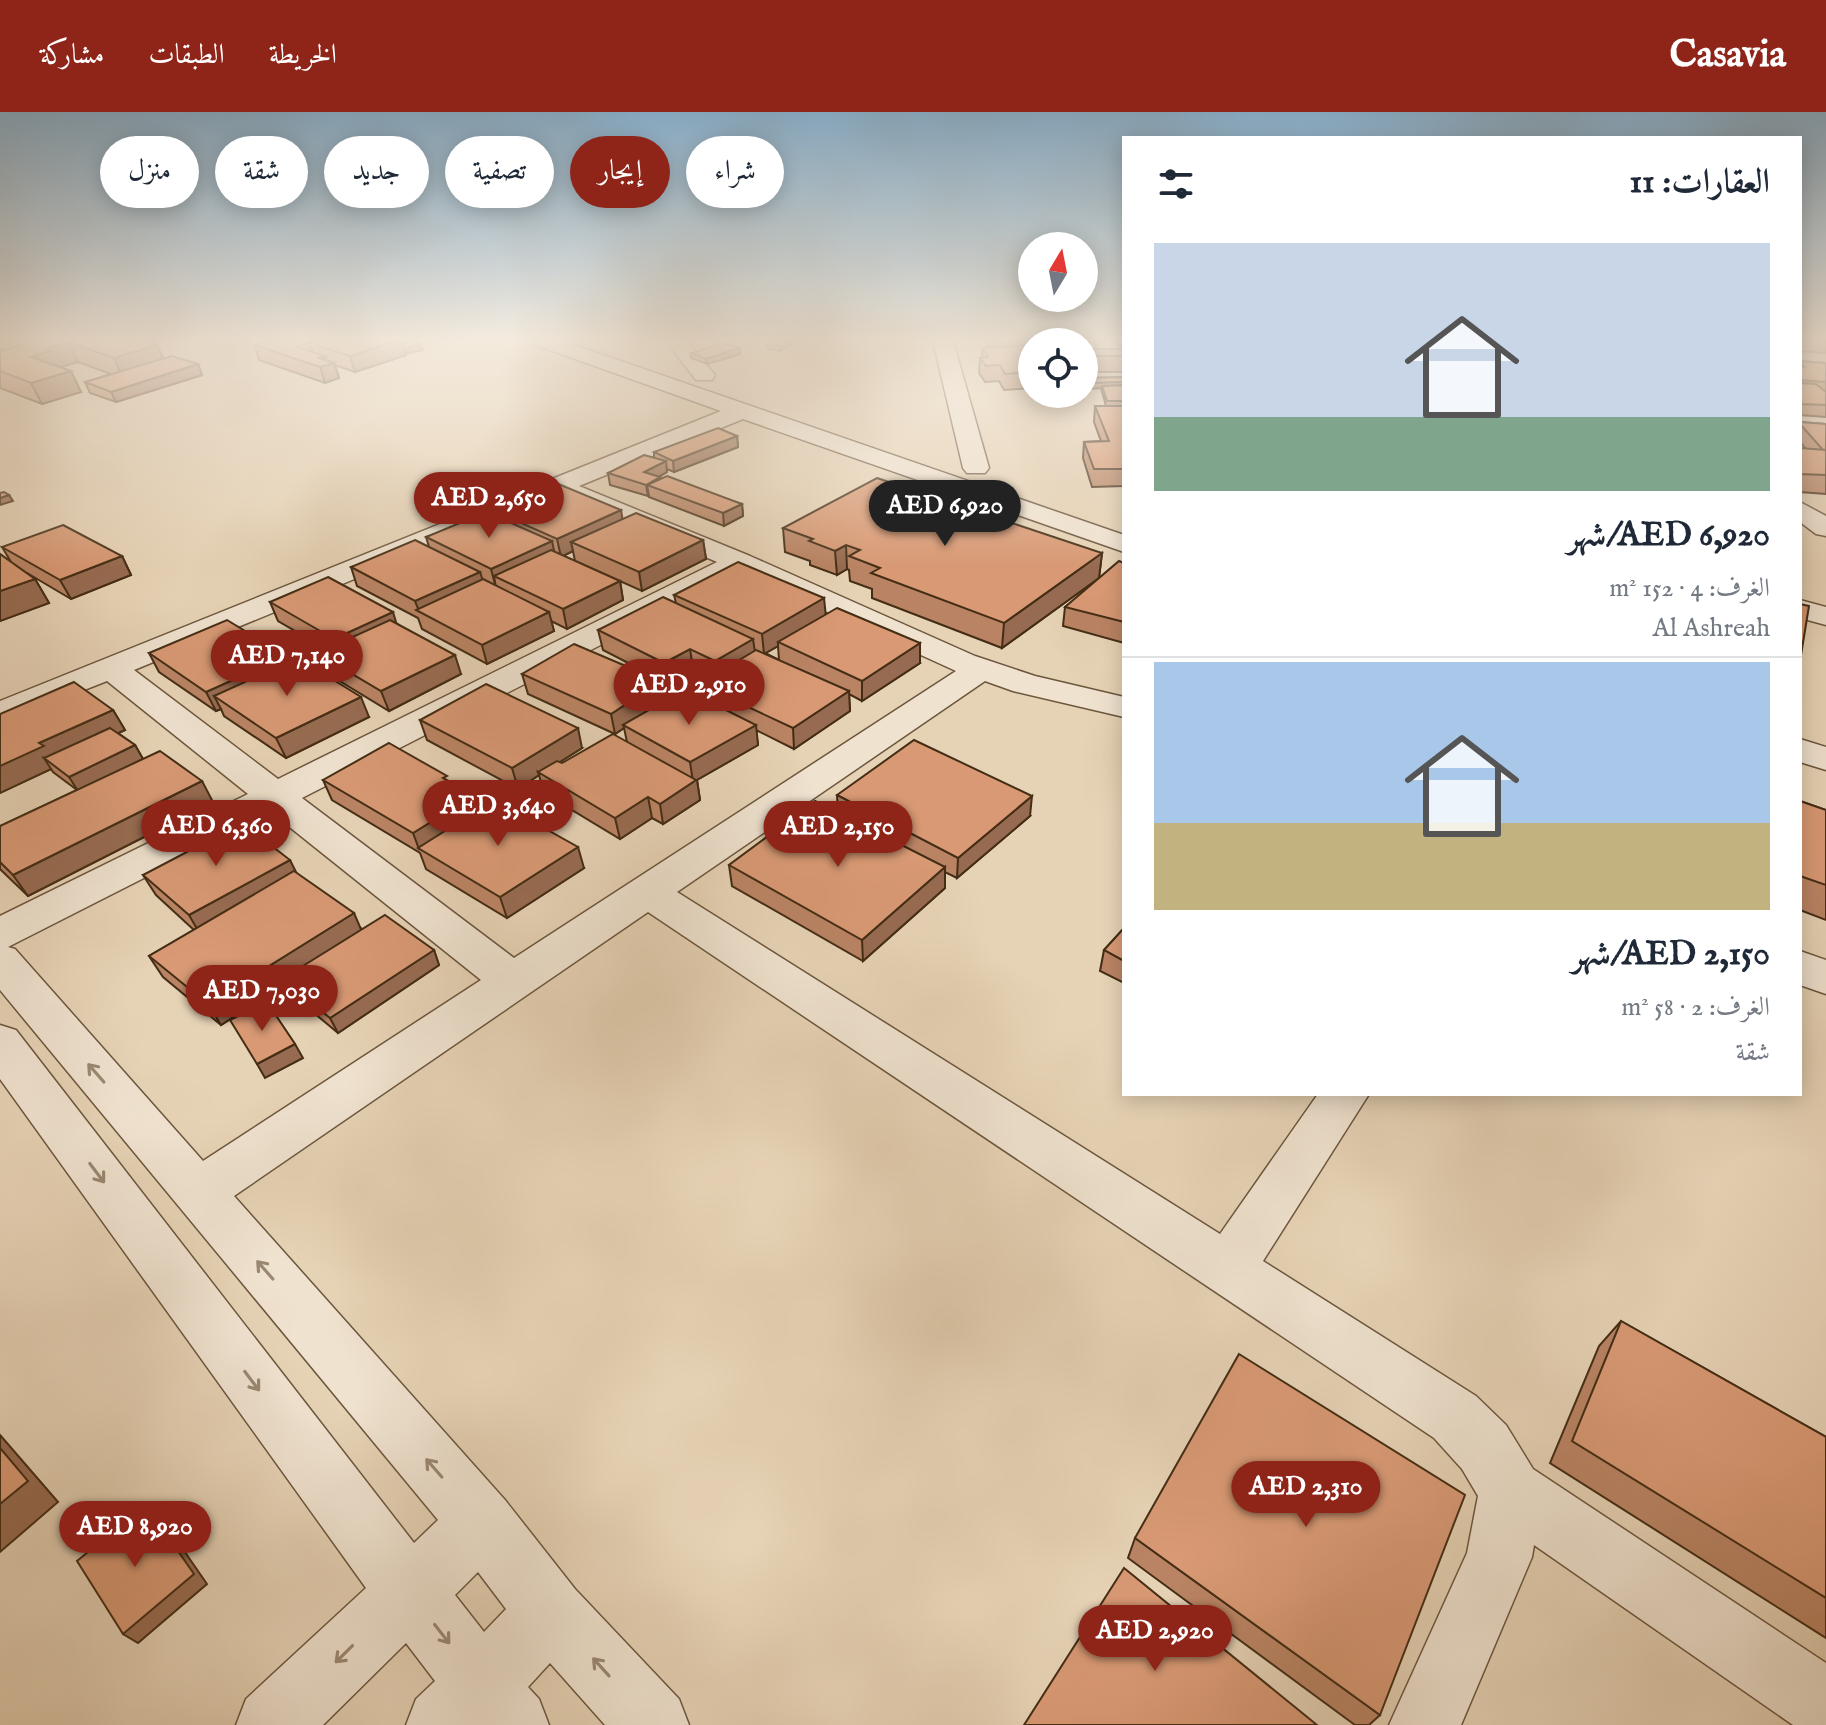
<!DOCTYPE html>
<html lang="ar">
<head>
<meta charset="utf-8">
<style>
	:root { --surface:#fff; --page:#f2f2f3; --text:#1f2937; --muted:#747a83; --line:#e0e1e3; --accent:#8f2418 }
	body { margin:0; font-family:"IM FELL English",Amiri,serif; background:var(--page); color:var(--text); direction:rtl; height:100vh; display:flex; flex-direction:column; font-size:30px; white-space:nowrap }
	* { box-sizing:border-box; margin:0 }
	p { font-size:26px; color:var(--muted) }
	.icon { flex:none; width:44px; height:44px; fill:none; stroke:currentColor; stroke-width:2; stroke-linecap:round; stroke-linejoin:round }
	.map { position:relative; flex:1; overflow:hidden; direction:ltr }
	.drawer { position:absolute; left:1122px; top:24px; width:680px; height:960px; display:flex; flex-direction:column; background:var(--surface); border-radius:0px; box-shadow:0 4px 20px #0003; direction:rtl }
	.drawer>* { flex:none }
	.banner { position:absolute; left:24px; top:24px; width:760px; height:72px; direction:rtl; display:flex; gap:16px }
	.needle { width:52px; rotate:10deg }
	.fabs { position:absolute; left:1018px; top:120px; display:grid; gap:16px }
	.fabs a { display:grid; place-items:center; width:80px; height:80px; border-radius:50%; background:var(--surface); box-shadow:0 4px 20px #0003; font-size:40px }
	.price { position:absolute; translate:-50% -68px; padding:0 18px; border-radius:28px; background:var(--accent); color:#fff; font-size:26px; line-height:52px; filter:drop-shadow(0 2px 4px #0008) }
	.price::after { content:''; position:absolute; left:50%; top:48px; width:24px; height:18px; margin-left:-12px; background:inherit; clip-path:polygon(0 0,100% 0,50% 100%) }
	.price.selected { background:#222; color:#fff }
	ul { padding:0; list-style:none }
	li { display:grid; align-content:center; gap:16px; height:424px; padding:0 32px }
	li+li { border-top:2px solid var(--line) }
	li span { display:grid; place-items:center; height:248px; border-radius:0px; color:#555 }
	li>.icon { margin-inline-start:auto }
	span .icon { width:144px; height:144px; fill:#fffc; stroke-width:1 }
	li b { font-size:34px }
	h2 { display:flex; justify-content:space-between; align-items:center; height:96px; padding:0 32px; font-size:34px }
	.chip { padding:0 28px; border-radius:36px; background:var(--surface); box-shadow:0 4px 20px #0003; font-size:28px; line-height:72px }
	.chip.selected { background:var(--accent); color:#fff }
	header { display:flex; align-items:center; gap:48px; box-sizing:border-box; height:112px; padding:0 40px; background:var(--accent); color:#fff }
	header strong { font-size:38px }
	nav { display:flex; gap:44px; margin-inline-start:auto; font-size:28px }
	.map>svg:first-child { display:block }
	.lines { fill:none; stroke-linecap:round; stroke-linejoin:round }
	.minor-casing { stroke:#6c563d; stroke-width:3 }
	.minor { fill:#efe2cf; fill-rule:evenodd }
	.wall { fill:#ba8464; stroke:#442d15; stroke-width:2; fill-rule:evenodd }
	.shaded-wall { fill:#976b51; stroke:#442d15; stroke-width:2 }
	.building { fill:#d89974; stroke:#442d15; stroke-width:2 }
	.oneway { stroke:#9a8872 }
</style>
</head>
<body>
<header>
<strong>Casavia</strong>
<nav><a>الخريطة</a><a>الطبقات</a><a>مشاركة</a></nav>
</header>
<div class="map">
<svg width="1826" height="1613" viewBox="0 0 1826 1613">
	<rect width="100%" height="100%" fill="#e6d2b5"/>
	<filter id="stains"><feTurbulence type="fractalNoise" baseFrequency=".0025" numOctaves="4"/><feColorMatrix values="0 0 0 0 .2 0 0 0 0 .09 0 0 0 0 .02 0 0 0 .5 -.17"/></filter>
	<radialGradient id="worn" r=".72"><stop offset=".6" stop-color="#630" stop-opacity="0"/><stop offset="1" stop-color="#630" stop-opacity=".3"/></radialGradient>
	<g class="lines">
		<g class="minor-casing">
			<g id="minor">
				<polygon points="0,229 12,229 0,236"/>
				<path d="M533,229H563L1124,423V440L743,307L579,374L750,444L975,544L1035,564L1124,585V605L1013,579L985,569L677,780L1220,1122L1318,982H1369L1263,1149L1476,1284L1506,1313L1533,1357L1826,1551V1613H1793L1534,1433L1532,1445L1461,1613H1389L1467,1441L1478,1384L1462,1357L1434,1326L648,800L234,1084L505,1388L575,1477L679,1587L689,1613H605L550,1551L528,1575L539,1587L549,1613H406L416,1587L435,1569L406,1531L323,1613H236L246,1587L366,1476L0,967V913L16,918L414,1431L438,1408L0,878V804L248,682L107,569L0,611V589L721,299L536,233ZM560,382L717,450L278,667L134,558ZM741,461L956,559L514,846L302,686ZM272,701L481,868L203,1049L15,837L8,835ZM478,1460L506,1497L484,1520L455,1483Z"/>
				<polygon points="666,229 687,229 715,263 712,268 696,268"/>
				<polygon points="933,229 953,229 989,356 985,361 967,361 963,356"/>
				<polygon points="1800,240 1826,241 1826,253 1800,252"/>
				<polygon points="1800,302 1826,304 1826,318 1800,316"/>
				<polygon points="1800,390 1826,404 1826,424 1816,422 1800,410"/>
				<polygon points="1800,488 1826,495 1826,513 1800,506"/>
				<polygon points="1800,627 1826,635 1826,658 1800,650"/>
				<polygon points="1800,839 1826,848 1826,882 1800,873"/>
			</g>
		</g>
		<use href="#minor" class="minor"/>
	</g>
	<g class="wall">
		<polygon points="36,229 157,233 163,246 198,252 202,263 116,290 90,281 85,270 111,262 78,250 60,255 81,280 42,292 0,276 0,239"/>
		<polygon points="268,229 402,229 402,232 421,233 423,238 408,241 405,240 406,243 355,260 335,253 339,266 325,271 259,248 254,233"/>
		<polygon points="986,229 1058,229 1059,230 1032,230 1032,276 1004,278 999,269 985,270 979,261 980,246 982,246 982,236 987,236"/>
		<polygon points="1116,229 1124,229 1124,260 1092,260 1088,253 1090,237 1120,237"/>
		<polygon points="1800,229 1826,229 1826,241 1800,239"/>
		<polygon points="795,230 780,239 768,237 767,232"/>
		<polygon points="739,236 740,242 707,252 691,246 691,241"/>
		<polygon points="1800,249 1826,251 1826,305 1800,303"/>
		<polygon points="1124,265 1124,374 1092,375 1083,346 1084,330 1101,329 1094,310 1095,294 1106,294 1101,276 1089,277 1086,272 1087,266"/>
		<polygon points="1800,310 1826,312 1826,382 1800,380 1800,336 1806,337 1800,330"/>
		<polygon points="737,324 738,335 674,360 667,357 667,360 659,365 661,367 742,392 743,404 724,414 649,385 649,384 648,384 610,373 608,361 654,346 654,340"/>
		<polygon points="492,398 623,407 703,428 706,447 642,479 575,449 573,439 563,444 620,469 623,488 567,517 551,509 554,519 487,552 422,517 418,506 357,474 351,455 429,435 426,425 493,404"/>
		<polygon points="783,416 1102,441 1099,466 1002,536 872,486 872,477 850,469 849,458 847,457 837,463 810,453 810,449 785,440"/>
		<polygon points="2,435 122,444 131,463 71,487 27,461 35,467 49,491 0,509 0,442 11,450"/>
		<polygon points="1124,451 1124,531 1063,514 1065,495"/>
		<path d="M674,483L825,503L920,551L862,589L849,582L850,599L794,637L756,618L758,633L697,668L700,688L663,712L652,706L620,727L544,681L539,663L518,677L427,628L420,608L582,636L560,650L562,651L627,630L624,616L615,622L528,582L522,562L661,569L665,589L703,596L706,594L702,592L699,572L710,565L693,556L667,571L603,538L598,518L676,491ZM778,534L779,548L765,541Z"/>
		<polygon points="270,490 396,511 461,562 389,599 325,560 317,541 326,537 278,509"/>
		<polygon points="149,541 286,544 288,551 369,605 286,646 224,604 221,597 216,599 159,560"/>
		<polygon points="113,598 125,618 118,621 135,633 143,647 213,690 28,784 0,757 0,714 77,678 53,660 51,657 0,681 0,602"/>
		<polygon points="323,668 449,669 474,683 479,698 584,756 507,806 426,757 420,741 332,688"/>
		<polygon points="837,683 1030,704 957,766 945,760 945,776 863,849 732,774 729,753 838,701"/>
		<polygon points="1800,689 1826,698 1826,808 1800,798"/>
		<polygon points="296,761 362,817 434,838 439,853 338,921 290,881 285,872 221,913 163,865 149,844 194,818 156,783 143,763"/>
		<polygon points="1124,816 1124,871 1100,859 1104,838"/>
		<polygon points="1621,1209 1826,1325 1826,1526 1550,1351 1599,1234"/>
		<polygon points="1135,1426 1380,1603 1369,1613 1355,1613 1128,1446"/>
	</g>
	<g class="shaded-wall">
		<polygon points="396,229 402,229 406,243 355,260 350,244"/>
		<polygon points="788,229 795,230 780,239 780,234"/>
		<polygon points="68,230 78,250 59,256 31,245 45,237"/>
		<polygon points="310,231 315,247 297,235"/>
		<polygon points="157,233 166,253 123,267 114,246"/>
		<polygon points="421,233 423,238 408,241 406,236"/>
		<polygon points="739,236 740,242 707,252 706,247"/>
		<polygon points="325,244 328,253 334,251 339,266 325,271 320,255 319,246"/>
		<polygon points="198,252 202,263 116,290 111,280"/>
		<polygon points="71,259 81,280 42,292 31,271"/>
		<polygon points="737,324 738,335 674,360 673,349"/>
		<polygon points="666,349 667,360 646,372 644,360"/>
		<polygon points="660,365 662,377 647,373 649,384 648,384 646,373"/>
		<polygon points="9,383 13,389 0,393 0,386"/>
		<polygon points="742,392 743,404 724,414 723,401"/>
		<polygon points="621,398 624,416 571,430 573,439 561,445 557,427"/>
		<polygon points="703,428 706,447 642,479 639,460"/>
		<polygon points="552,429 556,448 494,464 496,476 491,457"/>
		<polygon points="846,433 847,457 837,463 835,439"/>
		<polygon points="1102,441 1099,466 1002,536 1004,511"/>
		<polygon points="122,444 131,463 71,487 60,468"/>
		<polygon points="480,460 486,478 419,499 415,489"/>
		<polygon points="35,467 49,491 0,509 0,479"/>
		<polygon points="620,469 623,488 567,517 563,497"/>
		<polygon points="824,486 826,505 778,530 778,534 764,542 762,522"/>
		<polygon points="393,500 399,520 342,546 334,527"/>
		<polygon points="549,500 554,519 487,552 482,533"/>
		<polygon points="753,527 756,547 718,569 715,549"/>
		<polygon points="920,531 920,551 862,589 862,569"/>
		<polygon points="690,537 693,556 667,571 664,551"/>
		<polygon points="455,543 461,562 389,599 381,579"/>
		<polygon points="286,544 294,564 214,584 221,597 216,599 206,580"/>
		<polygon points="661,569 665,589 623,613 624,616 615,622 611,602"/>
		<polygon points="849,579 850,599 794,637 793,616"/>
		<polygon points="361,585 369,605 286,646 276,626"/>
		<polygon points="113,598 125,618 54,651 44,646 51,657 0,681 0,654 39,631"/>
		<polygon points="756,613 758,633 697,668 700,688 663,712 660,692 693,670 690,650"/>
		<polygon points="578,616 582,636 541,662 538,660 539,663 518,677 512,656"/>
		<polygon points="135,633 143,647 78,679 69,665"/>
		<polygon points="202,669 213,690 28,784 13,763"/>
		<polygon points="474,683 481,704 419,737 413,721"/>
		<polygon points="1032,684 1030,704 957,766 958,746"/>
		<polygon points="648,685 652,706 620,727 615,706"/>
		<polygon points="578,735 584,756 507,806 500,785"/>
		<polygon points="290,748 300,768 201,824 189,803"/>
		<polygon points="945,755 945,776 863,849 862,828"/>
		<polygon points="354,801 363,822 282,867 285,872 221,913 208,892"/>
		<polygon points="434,838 439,853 338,921 330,906"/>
		<polygon points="295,932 303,946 265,966 257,952"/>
		<polygon points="0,1323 58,1390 0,1440"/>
		<polygon points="146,1393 160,1404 207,1472 138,1531 123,1522"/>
	</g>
	<g class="building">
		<polygon points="36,229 144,229 157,233 114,246 68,230 45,237 51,239 31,245 71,259 31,271 0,259 0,239"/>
		<polygon points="268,229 396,229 350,244 310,231 297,235 325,244 319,246 334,251 320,255 254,233"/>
		<polygon points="414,229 421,233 406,236 403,235 402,232"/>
		<polygon points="772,229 788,229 780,234 767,232"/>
		<polygon points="723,231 739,236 706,247 691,241"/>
		<polygon points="1032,233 1032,260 1005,262 1000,253 986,254 980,246 988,245 982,236"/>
		<polygon points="1090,237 1124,237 1124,244 1093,244"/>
		<polygon points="172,244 198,252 111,280 85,270"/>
		<polygon points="1800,249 1826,251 1826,270 1800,268 1800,252 1805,256"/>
		<polygon points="1124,265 1124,270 1090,271 1087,266"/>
		<polygon points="1800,271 1816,272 1826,280 1826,293 1800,292"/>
		<polygon points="1122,273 1124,278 1124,289 1107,289 1102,274"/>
		<polygon points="1095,294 1124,294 1124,357 1094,357 1084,330 1109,329"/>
		<polygon points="1800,310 1826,312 1826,338 1823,338 1800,312"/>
		<polygon points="718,316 737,324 673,349 654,340"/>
		<polygon points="1800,336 1826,338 1826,363 1800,362"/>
		<polygon points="644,343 666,349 644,360 660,365 646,373 608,361"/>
		<polygon points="667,364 742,392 723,401 647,373"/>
		<polygon points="877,366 1102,441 1004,511 871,461 880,456 849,444 860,438 846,433 835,439 809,429 813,427 783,416"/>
		<polygon points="556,371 621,398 557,427 492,398"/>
		<polygon points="4,380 9,383 0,386 0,381"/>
		<polygon points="486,400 552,429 491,457 426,425"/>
		<polygon points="636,401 703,428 639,460 571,430"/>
		<polygon points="63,413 122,444 60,468 2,435"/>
		<polygon points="415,428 480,460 415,489 351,455"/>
		<polygon points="551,438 620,469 563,497 494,464"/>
		<polygon points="0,442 35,467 0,479"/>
		<polygon points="1119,449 1124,451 1124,510 1065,495"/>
		<polygon points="738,450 824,486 762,522 674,483"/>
		<polygon points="328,465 393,500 334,527 270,490"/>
		<polygon points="483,467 549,500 482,533 416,498"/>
		<polygon points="663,485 753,527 715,549 690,537 664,551 598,518"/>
		<polygon points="1800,492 1809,494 1801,543 1800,543"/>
		<polygon points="837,496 920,531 862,569 778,530"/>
		<polygon points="227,508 286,544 206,580 149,541"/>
		<polygon points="390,508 455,543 381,579 317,541"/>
		<polygon points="574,532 661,569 611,602 522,562"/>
		<polygon points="756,538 849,579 793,616 699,572"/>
		<polygon points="298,546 361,585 276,626 214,584"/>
		<polygon points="74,570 113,598 39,631 44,634 0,654 0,602"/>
		<polygon points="486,572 578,616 512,656 420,608"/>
		<polygon points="677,582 703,596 712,591 756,613 690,650 623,613"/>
		<polygon points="110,616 135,633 69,665 44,646"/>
		<polygon points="613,622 696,668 660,692 648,685 615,706 538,660 557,649 562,651"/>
		<polygon points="914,628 1032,684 958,746 837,683"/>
		<polygon points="389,631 447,664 443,666 474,683 413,721 323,668"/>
		<polygon points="160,639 202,669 13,763 0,750 0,714"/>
		<polygon points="494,688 578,735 500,785 418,736"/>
		<polygon points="815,689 945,755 862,828 729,753"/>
		<polygon points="1800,689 1826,698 1826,773 1800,764"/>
		<polygon points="242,711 290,748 189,803 143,763"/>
		<polygon points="294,759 354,801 208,892 149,844"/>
		<polygon points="385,803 434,838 330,906 282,867"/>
		<polygon points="1124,816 1124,849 1104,838"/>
		<polygon points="267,890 295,932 257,952 230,908"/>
		<polygon points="1621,1209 1826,1325 1826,1486 1572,1329"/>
		<polygon points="1239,1242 1465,1383 1380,1603 1135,1426"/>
		<polygon points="0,1336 28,1369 0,1392"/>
		<polygon points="146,1393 194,1462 123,1522 77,1449"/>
		<polygon points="1124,1456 1317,1613 1024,1613"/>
	</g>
	<defs><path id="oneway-shaft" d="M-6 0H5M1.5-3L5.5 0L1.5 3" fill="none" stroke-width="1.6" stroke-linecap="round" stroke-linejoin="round" transform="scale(2)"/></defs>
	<g class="oneway">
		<use href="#oneway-shaft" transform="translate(96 961) rotate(-131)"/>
		<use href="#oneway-shaft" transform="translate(97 1061) rotate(53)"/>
		<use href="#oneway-shaft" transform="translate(265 1158) rotate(-131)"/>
		<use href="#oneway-shaft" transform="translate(252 1269) rotate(53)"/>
		<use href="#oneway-shaft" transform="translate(434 1356) rotate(-131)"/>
		<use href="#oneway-shaft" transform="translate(442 1522) rotate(52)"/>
		<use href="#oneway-shaft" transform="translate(344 1542) rotate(135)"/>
		<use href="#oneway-shaft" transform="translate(601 1555) rotate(-132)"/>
	</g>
	<linearGradient id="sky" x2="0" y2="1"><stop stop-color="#89b4d4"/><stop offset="0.5" stop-color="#f4ebde"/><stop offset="1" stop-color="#f4ebde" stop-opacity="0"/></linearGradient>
	<rect width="1826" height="455" fill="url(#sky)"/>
	<rect width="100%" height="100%" filter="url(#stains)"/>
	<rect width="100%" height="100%" fill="url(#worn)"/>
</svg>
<div class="fabs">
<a><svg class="needle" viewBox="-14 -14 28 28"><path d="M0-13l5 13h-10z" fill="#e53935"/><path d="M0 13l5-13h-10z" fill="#747a83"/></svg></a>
<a><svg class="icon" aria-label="locate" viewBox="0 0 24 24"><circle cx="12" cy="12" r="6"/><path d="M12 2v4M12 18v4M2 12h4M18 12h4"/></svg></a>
</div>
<b class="price" style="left:489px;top:428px">AED 2,650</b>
<b class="price selected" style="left:945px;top:436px">AED 6,920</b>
<b class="price" style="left:287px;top:586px">AED 7,140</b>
<b class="price" style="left:689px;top:615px">AED 2,910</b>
<b class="price" style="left:498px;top:736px">AED 3,640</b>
<b class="price" style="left:216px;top:756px">AED 6,360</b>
<b class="price" style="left:838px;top:757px">AED 2,150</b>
<b class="price" style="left:262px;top:921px">AED 7,030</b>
<b class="price" style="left:1306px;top:1417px">AED 2,310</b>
<b class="price" style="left:135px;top:1457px">AED 8,920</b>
<b class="price" style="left:1155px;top:1561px">AED 2,920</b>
<div class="banner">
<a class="chip">شراء</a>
<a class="chip selected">إيجار</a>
<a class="chip">تصفية</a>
<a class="chip">جديد</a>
<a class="chip">شقة</a>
<a class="chip">منزل</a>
</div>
<section class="drawer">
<h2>العقارات: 11<svg class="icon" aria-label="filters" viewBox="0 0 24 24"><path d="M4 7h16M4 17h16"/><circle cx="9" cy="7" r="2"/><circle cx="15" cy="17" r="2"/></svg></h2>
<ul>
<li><span style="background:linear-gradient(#c9d6e8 70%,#7fa58c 0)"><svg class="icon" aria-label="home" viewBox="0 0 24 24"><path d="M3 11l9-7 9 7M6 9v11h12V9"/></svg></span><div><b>AED 6,920/شهر</b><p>الغرف: 4 · 152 m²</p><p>Al Ashreah</p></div></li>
<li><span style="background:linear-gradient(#a9c7e8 65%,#c2b280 0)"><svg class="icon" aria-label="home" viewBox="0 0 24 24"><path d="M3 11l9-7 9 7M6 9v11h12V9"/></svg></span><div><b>AED 2,150/شهر</b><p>الغرف: 2 · 58 m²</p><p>شقة</p></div></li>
</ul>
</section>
</div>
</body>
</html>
